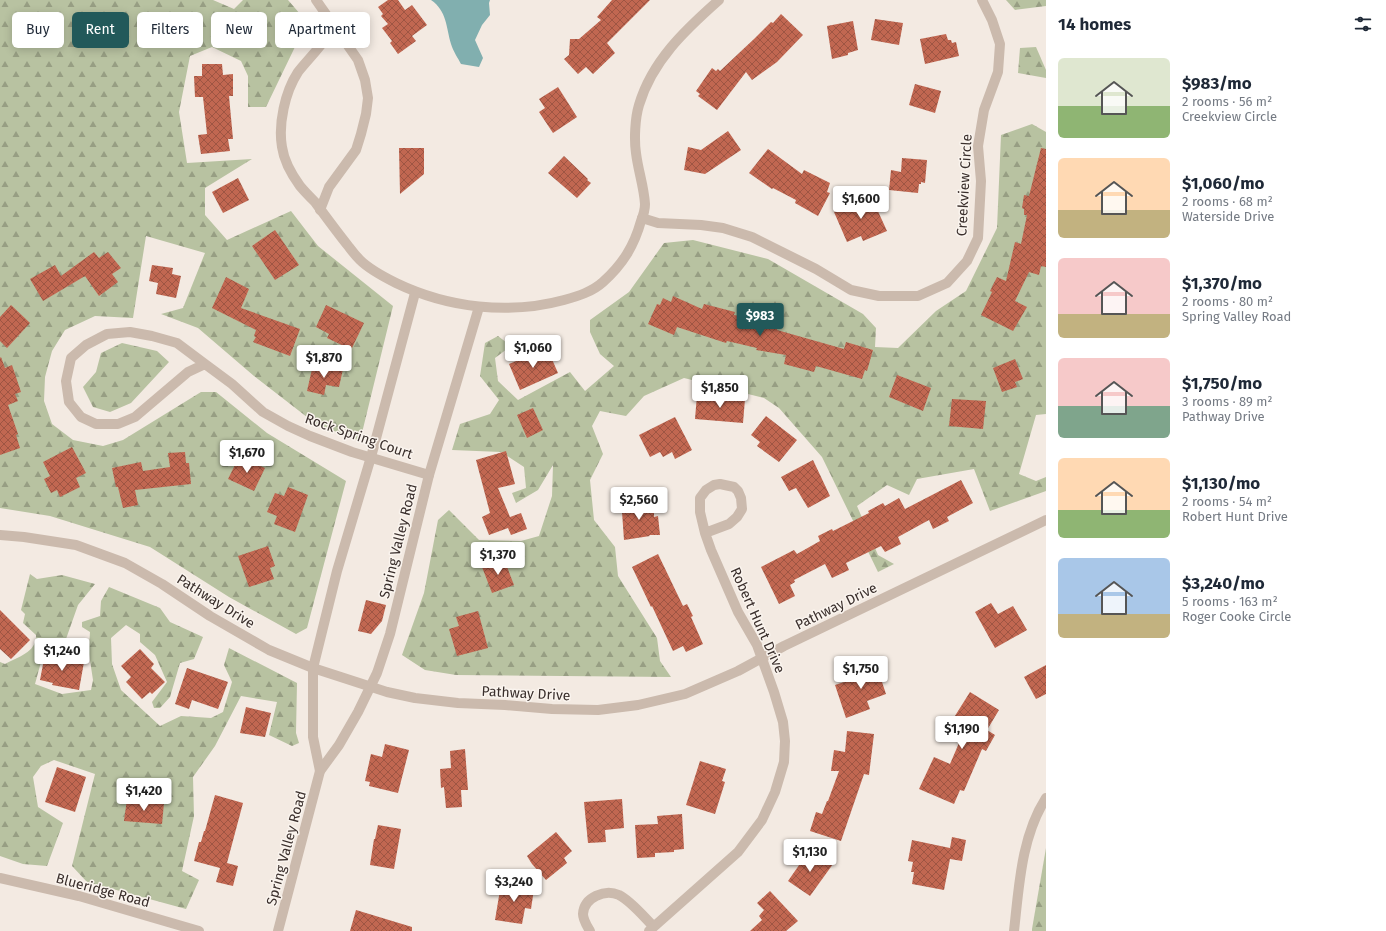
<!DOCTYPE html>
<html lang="en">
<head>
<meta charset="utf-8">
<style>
	:root { --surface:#fff; --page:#f6f6f7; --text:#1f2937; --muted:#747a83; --accent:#22595a }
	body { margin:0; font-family:"Fira Sans",sans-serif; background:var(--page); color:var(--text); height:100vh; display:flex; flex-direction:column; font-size:15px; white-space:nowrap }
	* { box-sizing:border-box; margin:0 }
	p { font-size:13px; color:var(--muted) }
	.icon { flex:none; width:22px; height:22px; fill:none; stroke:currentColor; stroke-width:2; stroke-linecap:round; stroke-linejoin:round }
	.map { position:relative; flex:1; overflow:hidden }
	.panel { display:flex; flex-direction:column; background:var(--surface); width:340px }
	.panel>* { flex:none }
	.top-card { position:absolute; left:12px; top:12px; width:380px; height:36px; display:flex; gap:8px }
	.price { position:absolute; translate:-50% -34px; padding:0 9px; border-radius:4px; background:#fff; color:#222; font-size:13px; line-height:26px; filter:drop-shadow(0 1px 2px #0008) }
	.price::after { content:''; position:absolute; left:50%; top:24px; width:12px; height:9px; margin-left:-6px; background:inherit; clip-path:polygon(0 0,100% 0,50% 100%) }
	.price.current { background:var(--accent); color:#fff }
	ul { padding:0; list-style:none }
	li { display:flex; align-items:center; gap:12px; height:100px; padding:0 12px }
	li span { display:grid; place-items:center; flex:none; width:112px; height:80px; border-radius:6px; color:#555 }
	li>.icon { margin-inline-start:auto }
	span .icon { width:48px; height:48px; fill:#fffc; stroke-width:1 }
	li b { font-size:17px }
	h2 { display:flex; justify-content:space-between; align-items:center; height:48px; padding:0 12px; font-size:17px }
	.pill { padding:0 14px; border-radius:6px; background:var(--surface); box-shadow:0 2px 10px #0003; font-size:14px; line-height:36px }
	.pill.current { background:var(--accent); color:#fff }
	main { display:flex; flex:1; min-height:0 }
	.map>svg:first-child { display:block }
	.forest { fill:url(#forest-firs) }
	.water { fill:#81afaf }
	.building { fill:url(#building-cross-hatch) }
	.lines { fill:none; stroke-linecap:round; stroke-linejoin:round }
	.street { stroke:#cbbaad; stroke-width:10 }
	.labels { text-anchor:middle; stroke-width:3; stroke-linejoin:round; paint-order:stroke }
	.street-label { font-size:14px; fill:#3a2f2c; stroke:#faf4ee }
</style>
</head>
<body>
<main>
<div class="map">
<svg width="1046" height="931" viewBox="0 0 1046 931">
	<defs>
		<pattern id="forest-firs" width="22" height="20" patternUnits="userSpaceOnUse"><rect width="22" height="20" fill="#b8c2a1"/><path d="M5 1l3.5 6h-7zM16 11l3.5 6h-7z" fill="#979e83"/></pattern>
		<pattern id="building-cross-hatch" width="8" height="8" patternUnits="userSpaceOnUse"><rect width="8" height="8" fill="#c16751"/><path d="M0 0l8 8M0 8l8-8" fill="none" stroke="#9e5543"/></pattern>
	</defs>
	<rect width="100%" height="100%" fill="#f3eae2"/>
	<g class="forest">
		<polygon points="0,0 213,0 234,9 243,0 288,0 307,22 266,107 248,107 248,76 241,61 212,47 190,56 179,112 187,163 252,159 205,188 205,215 227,240 291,211 318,246 393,306 360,441 316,424 254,376 198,328 161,314 183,308 205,253 146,236 133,318 95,316 65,330 52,351 45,377 44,401 52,424 73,440 103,446 123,440 201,392 216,392 267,433 346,481 307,628 296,634 229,597 150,547 50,516 0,508"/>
		<polygon points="1006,0 1046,0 1046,6 1015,10"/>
		<polygon points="1036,47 1046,70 1046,78 1018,73 1020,48"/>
		<polygon points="1032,124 1046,132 1046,414 1036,415 1019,474 1036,481 1046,477 1046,491 990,511 974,469 917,479 909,495 887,485 857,506 878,555 894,564 878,572 822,457 779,408 764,398 684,378 644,396 626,416 600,411 592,426 603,454 590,480 594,520 615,547 618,576 657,638 660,661 671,677 456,675 425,670 402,655 424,593 438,520 449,510 479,540 521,541 539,536 552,496 553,465 538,490 516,503 512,493 526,488 524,467 501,452 452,450 460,424 490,414 499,400 480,376 485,343 498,336 511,346 495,358 498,381 518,400 570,372 585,391 614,366 600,354 590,332 590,320 629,292 664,243 693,240 768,259 863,314 876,328 875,347 898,348 936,311 966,291 997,228 1001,135"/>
		<polygon points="122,343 157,351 169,362 131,403 110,412 93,407 83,387 96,372 101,353"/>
		<path d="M30,574L37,579L62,575L95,584L78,605L66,639L44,651L35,684L62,694L91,690L93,680L89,654L78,650L89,647L90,632L82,627V622L100,616L101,601L109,587L160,608L170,622L203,637L194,659L180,663L170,697L160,708H154L152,702L167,682L155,655L140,642V634L126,625L111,638L112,664L121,690L160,726L181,716L211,718L223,712L232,682L224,665L229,648L297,683L296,733L299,743L292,746L269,735L277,702L241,696L215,746L193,777L194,816L182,871L199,880L186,909L87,882L72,866L95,774L54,760L41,766L33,777L38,807L63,823L47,866L23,864L0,856V662L5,664C18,657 37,652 36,635L23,623L25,614L21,610Z"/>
		<polygon points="1046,848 1046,931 1032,931 1032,929"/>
	</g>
	<path class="water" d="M431,0H490L489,3L490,15L482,25L475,40L483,58L479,67L461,64C458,58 453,51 451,44C446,27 447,11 431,0Z"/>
	<g class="building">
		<polygon points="388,0 398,0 405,10 412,5 427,25 412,36 416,41 398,54 390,43 392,41 382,28 388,24 381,16 383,14 378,7"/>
		<polygon points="612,0 650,0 607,43 615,53 593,74 586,67 578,74 564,59 569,55 570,39 579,39 601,20 597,17"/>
		<polygon points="781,14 803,35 777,62 752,80 746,72 717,110 698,96 700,94 696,91 712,68 716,71 718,69 720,71 754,39 771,22 773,23"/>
		<polygon points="875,19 903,23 899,45 871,40"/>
		<polygon points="853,21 858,50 848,53 848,55 832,59 827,26"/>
		<polygon points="946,34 948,40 951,40 952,43 956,42 959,56 925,64 920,39"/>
		<polygon points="202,64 222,64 223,75 233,74 233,96 229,96 233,139 228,139 230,151 201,154 198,135 207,134 203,97 195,97 194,76 202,76"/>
		<polygon points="915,84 941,91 935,113 909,105"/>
		<polygon points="558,87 577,117 553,133 539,112 545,108 539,99"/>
		<polygon points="728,131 741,150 705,174 684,170 688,147 701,150"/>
		<polygon points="399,148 424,148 424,174 400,194"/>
		<polygon points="1041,148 1046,149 1046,267 1041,266 1039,275 1029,272 1015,301 1027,307 1013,331 981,315 992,292 990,291 997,277 1006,281 1015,242 1021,244 1027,215 1024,215 1024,209 1022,208 1024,195 1029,196"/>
		<polygon points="768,149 802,174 804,170 830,183 827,192 830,193 818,216 795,203 796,200 773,188 772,189 749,173"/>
		<polygon points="564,156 588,179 587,180 591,183 577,198 548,173"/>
		<polygon points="902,158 927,160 925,183 921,182 921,184 919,184 918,193 889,190 891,170 901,172"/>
		<polygon points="238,178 249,200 223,213 212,192"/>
		<polygon points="871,196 887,231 863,241 861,236 847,242 834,212"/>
		<polygon points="275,230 299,265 275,280 252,246"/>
		<polygon points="94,252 99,258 108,252 121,268 112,274 118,282 99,296 85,276 43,301 30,279 55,265 61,276"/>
		<polygon points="152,265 173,268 172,274 181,276 176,298 156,294 158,283 149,281"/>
		<polygon points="226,277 249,289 241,308 300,329 290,356 253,342 256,337 254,336 256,330 212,308"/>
		<polygon points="673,296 702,309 704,304 735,312 734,315 778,322 777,330 844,349 846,342 873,350 867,371 865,370 862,379 816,366 814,372 784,364 786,355 756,350 757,348 727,341 726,343 677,327 674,335 648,324 657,304 660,305 663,298 671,302"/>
		<polygon points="11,305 30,323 7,348 0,341 0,317"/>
		<polygon points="326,305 364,323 352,348 348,345 348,348 327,338 329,334 316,327"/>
		<polygon points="547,348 558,373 520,390 509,364"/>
		<polygon points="1,357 5,368 12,365 21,392 15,394 18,401 8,405 18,434 16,435 20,448 0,455 0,358"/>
		<polygon points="1015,359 1023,379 1015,382 1017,387 1002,392 993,368"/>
		<polygon points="319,364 343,369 339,387 326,385 324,395 307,391 312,369 318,370"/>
		<polygon points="897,375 931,388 923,411 889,397"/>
		<polygon points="697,395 745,399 743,423 695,419"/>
		<polygon points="952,399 986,401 983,429 949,426"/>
		<polygon points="533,408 543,430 527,438 517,415"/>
		<polygon points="766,416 797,440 779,462 757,446 760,442 751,435"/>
		<polygon points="675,417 692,450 675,459 672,452 663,457 660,452 650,457 639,435"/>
		<polygon points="72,447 86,473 76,478 80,487 60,497 57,490 51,493 44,479 50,476 43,462"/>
		<polygon points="506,451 515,484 498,488 510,517 521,513 527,529 511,535 508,528 489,535 482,517 490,513 476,460"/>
		<polygon points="185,452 186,463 189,463 191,484 135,490 138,505 123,508 118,487 116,487 112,468 141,462 143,471 170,467 168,453"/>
		<polygon points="239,457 265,468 254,491 228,479"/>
		<polygon points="813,460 830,496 808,508 796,488 789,491 781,477"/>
		<polygon points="961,480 973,503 947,517 949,521 933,529 929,520 898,537 901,544 885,552 881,546 846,563 849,570 832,578 825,564 794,580 795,582 790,585 795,596 779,604 761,567 794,550 797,554 820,541 818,536 832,529 833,531 869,513 868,511 883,503 885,506 899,498 905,509"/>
		<polygon points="288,487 308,495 295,532 274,524 277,516 267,512 275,493 284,496"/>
		<polygon points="650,502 650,510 654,510 654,517 658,516 660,535 649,535 650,536 624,540 622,512 624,512 623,504"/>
		<polygon points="268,546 275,566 270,568 274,579 249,587 238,556"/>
		<polygon points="658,554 683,606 687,604 693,616 691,617 703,644 686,652 683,646 673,651 652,606 651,607 632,567"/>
		<polygon points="504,559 514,585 492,593 482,567"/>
		<polygon points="366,600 386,605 382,621 371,634 358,631"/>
		<polygon points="991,603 998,614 1013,606 1027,630 995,648 975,612"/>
		<polygon points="0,610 30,640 11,659 0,649"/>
		<polygon points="478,611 488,648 457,656 449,629 459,626 456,617"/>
		<polygon points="140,649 154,664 151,668 165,682 152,694 150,692 142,699 126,682 131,677 121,666"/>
		<polygon points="45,654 84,662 79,690 52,685 53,683 40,680"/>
		<polygon points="875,661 886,694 867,701 870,709 846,718 835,685 844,682 844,680 863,673 860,666"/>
		<polygon points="1046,665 1046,694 1036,699 1024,677"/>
		<polygon points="187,668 228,682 218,709 192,700 189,709 175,704"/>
		<polygon points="970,692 999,710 987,730 995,735 986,751 982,749 964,791 960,790 954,804 919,789 934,757 950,764 962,736 948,727"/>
		<polygon points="246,707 271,713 265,737 240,733"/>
		<polygon points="847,731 874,734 869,775 864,774 841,841 810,831 816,812 822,814 827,801 828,801 839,771 831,771 834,750 845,752"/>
		<polygon points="385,744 409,750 398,793 369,786 370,782 365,781 371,754 382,757"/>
		<polygon points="465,749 468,790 461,790 462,807 446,808 444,787 441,788 440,769 451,768 450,751"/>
		<polygon points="700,761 726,769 722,781 725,782 715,814 686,805"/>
		<polygon points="57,767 86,777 75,812 45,802"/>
		<polygon points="215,795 243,803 227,863 238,866 233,886 216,882 220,868 194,861 199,842 201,842 204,831 205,831"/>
		<polygon points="127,799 164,803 162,824 124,821"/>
		<polygon points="622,799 624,828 605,830 606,842 588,843 584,802"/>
		<polygon points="682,814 684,849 674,850 674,852 655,853 655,857 637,858 635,825 658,824 657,816"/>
		<polygon points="378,825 401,829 394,869 370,865 374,839 375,839"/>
		<polygon points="556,832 572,851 564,858 567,863 546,880 532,864 527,856"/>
		<polygon points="952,837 966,840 962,861 950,859 944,890 912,884 914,872 911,872 913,862 908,861 912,840 950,848"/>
		<polygon points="812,850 833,864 810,896 788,881 804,858 805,859"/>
		<polygon points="501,884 534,889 531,909 525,908 522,924 495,920"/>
		<polygon points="770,891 798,921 786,931 750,931 762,920 759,916 764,910 757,903"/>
		<polygon points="356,910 412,927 412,931 350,931"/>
	</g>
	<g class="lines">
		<g class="street">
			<polyline points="316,0 358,60 365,80 368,98 366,114 361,134 356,150 329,187 320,210"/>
			<path d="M330,22C327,30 325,39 320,46C313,55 305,63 298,72C285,92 278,124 282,147C284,161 292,175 300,186C305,192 310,197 315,202C326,217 337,232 349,247C352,251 356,256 360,260C370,270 384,277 396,283C448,308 509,315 564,300C578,296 592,292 603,282C623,264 634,246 641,221C643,216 645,209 645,204C644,187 638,170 636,153C634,140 635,118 639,105C652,61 685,30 719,0"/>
			<polyline points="642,218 658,223 701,225 723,228 752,237 816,269 851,290 879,296 918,296 947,283 967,261 978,238 981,181 978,146 984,110 998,72 1000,44 992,20 982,0"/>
			<polyline points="205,364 188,372 135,417 118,424 96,424 81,417 69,402 66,381 71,358 86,345 107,334 130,332 152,336 177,343 205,364 232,384 263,412 288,426 310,436 352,452 429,475"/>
			<polyline points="0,535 24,537 76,545 125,563 162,584 210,616 269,650 313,668 387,692 415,698 458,703 505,705 552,709 598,710 638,705 685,694 738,671 784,646 1046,520"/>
			<polyline points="320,771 313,737 313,668 337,571 371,457 415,293"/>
			<polyline points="0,878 79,896 199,931"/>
			<polyline points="278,931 320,771 339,745 358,712 377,673 390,634 429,475 479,307"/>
			<path d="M590,931C587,926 583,920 583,914C584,897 605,889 619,895C631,901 644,917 653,926"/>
			<polyline points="649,931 738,852 762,820 775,792 784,762 785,741 783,722 774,692 757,645 738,612 711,550 705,533 700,512 700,498 706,490 714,485 720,484 734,487 738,491 741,498 742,509 737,517 729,524 705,533"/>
			<path d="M1014,931C1019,887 1021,837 1046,798"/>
		</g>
	</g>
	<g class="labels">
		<g class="street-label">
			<text transform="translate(964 185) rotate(-87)" y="5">Creekview Circle</text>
			<text transform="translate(359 436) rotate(19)" y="5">Rock Spring Court</text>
			<text transform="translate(398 541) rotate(-76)" y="5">Spring Valley Road</text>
			<text transform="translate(216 601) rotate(32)" y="5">Pathway Drive</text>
			<text transform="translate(836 606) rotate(-26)" y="5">Pathway Drive</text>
			<text transform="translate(758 620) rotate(66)" y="5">Robert Hunt Drive</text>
			<text transform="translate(526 693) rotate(3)" y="5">Pathway Drive</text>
			<text transform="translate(286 848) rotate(-75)" y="5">Spring Valley Road</text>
			<text transform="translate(103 890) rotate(15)" y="5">Blueridge Road</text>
		</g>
	</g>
</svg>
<b class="price" style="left:861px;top:220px">$1,600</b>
<b class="price current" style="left:760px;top:337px">$983</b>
<b class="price" style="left:533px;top:369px">$1,060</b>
<b class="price" style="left:324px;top:379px">$1,870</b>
<b class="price" style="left:720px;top:409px">$1,850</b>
<b class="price" style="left:247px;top:474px">$1,670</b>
<b class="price" style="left:639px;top:521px">$2,560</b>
<b class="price" style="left:498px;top:576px">$1,370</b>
<b class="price" style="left:62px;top:672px">$1,240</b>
<b class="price" style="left:861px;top:690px">$1,750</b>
<b class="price" style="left:962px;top:750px">$1,190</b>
<b class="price" style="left:144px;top:812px">$1,420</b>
<b class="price" style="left:810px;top:873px">$1,130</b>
<b class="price" style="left:514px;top:903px">$3,240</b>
<div class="top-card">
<a class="pill">Buy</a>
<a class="pill current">Rent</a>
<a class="pill">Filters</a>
<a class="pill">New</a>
<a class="pill">Apartment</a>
</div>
</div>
<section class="panel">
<h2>14 homes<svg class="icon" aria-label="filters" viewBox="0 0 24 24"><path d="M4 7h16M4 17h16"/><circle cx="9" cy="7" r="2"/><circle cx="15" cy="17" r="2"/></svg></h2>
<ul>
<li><span style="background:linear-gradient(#dfe7d0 60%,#8fb573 0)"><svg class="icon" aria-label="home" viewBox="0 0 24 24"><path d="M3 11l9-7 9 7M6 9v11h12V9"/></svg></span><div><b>$983/mo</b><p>2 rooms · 56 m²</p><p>Creekview Circle</p></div></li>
<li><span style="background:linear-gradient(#ffd9b3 65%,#c2b280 0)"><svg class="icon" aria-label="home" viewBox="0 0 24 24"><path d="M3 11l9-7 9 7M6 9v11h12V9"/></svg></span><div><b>$1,060/mo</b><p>2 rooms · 68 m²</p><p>Waterside Drive</p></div></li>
<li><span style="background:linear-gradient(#f6c9c9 70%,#c2b280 0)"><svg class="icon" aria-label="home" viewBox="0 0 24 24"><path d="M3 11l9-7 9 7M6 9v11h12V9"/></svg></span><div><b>$1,370/mo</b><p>2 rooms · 80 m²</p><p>Spring Valley Road</p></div></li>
<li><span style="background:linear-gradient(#f6c9c9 60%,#7fa58c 0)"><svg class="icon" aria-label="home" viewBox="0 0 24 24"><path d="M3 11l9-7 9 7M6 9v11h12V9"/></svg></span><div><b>$1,750/mo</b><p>3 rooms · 89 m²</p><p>Pathway Drive</p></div></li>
<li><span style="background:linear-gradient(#ffd9b3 65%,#8fb573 0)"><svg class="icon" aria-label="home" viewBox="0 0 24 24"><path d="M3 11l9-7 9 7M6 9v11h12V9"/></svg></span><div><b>$1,130/mo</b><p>2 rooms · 54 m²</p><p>Robert Hunt Drive</p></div></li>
<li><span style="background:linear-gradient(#a9c7e8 70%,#c2b280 0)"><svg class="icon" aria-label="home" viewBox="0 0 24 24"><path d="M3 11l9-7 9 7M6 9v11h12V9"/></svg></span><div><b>$3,240/mo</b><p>5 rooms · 163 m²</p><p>Roger Cooke Circle</p></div></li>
</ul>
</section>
</main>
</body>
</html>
